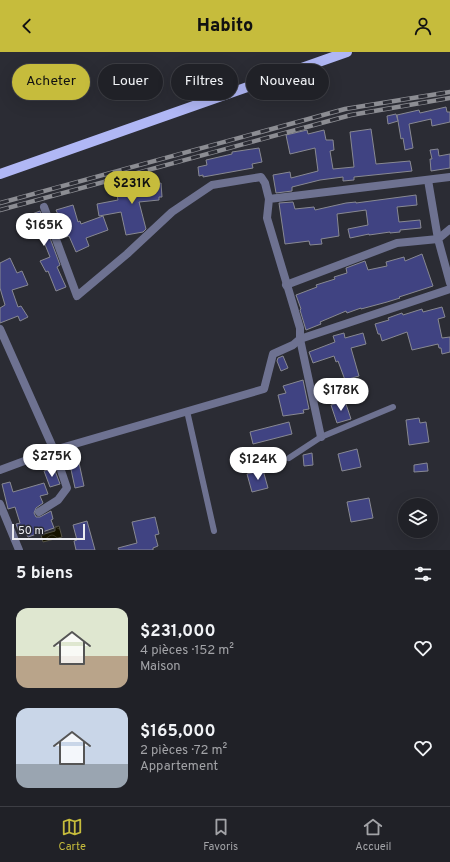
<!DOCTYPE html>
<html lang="fr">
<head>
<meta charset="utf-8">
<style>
	:root { --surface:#202127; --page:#2d2e33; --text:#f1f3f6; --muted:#a2a3a7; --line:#3d3e44; --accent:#c6bc3c }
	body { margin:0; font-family:Overpass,sans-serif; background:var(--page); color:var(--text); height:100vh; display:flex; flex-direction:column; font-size:15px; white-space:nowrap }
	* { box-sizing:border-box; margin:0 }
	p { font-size:13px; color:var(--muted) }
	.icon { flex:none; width:22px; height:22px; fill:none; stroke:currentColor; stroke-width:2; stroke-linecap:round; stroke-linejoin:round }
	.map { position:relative; height:498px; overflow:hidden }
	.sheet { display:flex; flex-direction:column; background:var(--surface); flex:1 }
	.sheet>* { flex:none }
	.top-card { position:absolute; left:12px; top:12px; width:426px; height:36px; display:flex; gap:8px }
	.tools { position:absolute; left:398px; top:446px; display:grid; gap:8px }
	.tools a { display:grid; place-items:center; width:40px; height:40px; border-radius:50%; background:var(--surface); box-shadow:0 4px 16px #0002,0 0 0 1px var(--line); font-size:20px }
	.scale { position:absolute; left:12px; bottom:10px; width:73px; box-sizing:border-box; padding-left:4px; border:2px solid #ebecf1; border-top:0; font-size:11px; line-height:14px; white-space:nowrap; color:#ebecf1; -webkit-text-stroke:3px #2b2c34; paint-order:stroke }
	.price { position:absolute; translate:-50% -34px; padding:0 9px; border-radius:14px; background:#fff; color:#222; font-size:13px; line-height:26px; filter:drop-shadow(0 1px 2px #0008) }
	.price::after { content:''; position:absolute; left:50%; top:24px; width:12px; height:9px; margin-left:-6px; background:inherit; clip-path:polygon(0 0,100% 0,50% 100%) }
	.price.current { background:var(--accent); color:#111 }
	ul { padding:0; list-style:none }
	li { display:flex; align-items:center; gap:12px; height:100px; padding:0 16px }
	li span { display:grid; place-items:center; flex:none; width:112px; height:80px; border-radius:12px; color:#555 }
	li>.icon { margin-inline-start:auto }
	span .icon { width:48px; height:48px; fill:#fffc; stroke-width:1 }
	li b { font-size:17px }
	h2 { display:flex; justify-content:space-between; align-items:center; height:48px; padding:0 16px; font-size:17px }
	.tag { padding:0 14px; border-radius:18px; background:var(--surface); box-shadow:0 4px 16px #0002,0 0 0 1px var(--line); font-size:14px; line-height:36px }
	.tag.current { background:var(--accent); color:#111 }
	header { display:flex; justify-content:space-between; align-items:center; height:52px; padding:0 16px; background:var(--accent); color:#111; font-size:18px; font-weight:800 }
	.tab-bar { display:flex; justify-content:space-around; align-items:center; height:56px; border-top:1px solid var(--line); background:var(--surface); font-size:11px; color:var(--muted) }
	.tab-bar a { display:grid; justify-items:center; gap:2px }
	.tab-bar .current { color:var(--accent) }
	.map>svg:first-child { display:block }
	.water { fill:url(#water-waves); stroke:#555448 }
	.building { fill:#404382; stroke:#888992 }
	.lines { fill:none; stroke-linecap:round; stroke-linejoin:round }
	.lane { stroke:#6e7291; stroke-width:6 }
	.street { stroke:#6e7291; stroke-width:8 }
	.primary { stroke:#b0b7f5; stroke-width:10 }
	.rail-casing { stroke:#8c8d93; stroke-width:4.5 }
	.rail { stroke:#2b2c34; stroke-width:3; stroke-dasharray:9; stroke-linecap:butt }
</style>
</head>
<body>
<header><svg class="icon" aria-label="back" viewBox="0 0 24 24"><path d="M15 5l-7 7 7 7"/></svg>Habito<svg class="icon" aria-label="person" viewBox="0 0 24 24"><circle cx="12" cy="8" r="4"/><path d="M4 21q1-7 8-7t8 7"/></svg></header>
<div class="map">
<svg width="450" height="498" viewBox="0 0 450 498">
	<defs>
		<pattern id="water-waves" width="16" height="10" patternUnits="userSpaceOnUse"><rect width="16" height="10" fill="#151300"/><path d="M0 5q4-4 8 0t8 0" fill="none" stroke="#373626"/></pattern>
	</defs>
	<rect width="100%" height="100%" fill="#2b2c34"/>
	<polygon class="water" points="59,474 62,485 43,490 41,483 55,479 55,475"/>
	<g class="building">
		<polygon points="446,55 447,60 450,60 450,70 432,74 431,67 409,72 413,96 405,98 403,86 401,87 397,63 419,58 420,61"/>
		<polygon points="396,62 398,69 388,72 387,64"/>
		<polygon points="371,77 376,112 410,109 412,119 354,125 354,128 343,129 343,125 320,128 292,135 292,139 276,141 273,123 290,120 291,126 318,119 315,96 290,102 286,83 307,78 308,82 324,78 326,88 333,88 334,98 330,99 333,117 354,115 350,80"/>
		<polygon points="259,96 262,110 252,112 253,116 203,125 203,123 199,124 198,115 207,113 206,108 232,102 232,100"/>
		<polygon points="438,97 439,104 450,102 450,116 431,119 430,107 432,107 430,98"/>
		<polygon points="143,126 144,133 161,131 162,145 159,145 159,148 139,150 146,177 143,180 126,183 121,160 99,164 97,152 118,148 117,143 126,140 124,131"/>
		<polygon points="416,143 417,153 397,155 399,170 420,168 421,176 400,178 400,180 390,181 390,180 369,183 369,182 350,186 348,177 368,173 366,158 337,162 339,184 321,187 322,192 310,193 309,189 285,192 279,151 293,150 295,157 314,155 315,158 346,151 356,150 356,151"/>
		<polygon points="73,153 78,170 80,169 81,172 103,164 108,178 86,186 89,194 76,200 69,184 66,185 62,172 57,174 54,167 59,165 56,158"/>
		<polygon points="40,159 60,213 57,215 66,235 56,239 48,219 46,220 40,209 50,205 40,180 24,186 19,169 32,164 32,162"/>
		<polygon points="422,202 433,234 399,245 400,246 387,250 361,257 361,256 347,261 346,259 320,270 321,272 306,278 300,258 301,257 296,243 317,235 316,233 335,227 334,225 347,221 346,216 365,209 368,218 387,214 386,210 404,205 405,209"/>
		<polygon points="10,206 17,221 22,219 28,233 12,238 18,255 21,254 28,265 20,269 18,264 0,271 0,256 5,253 0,236 0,211"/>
		<polygon points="442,255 445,265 438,267 442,286 450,285 450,300 442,302 441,296 439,296 438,292 412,298 407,280 382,289 380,282 378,282 375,272 389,268 388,266 402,261 403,263 422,257 423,260"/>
		<polygon points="344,281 345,286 363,281 366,292 351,296 359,324 345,328 338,309 336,310 334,304 313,311 309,300 335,290 333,284"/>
		<polygon points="283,304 288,316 281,319 277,309 278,306"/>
		<polygon points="303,328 309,357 303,358 304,361 283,364 278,343 286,341 283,334"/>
		<polygon points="345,349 351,367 337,371 331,353"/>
		<polygon points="419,366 420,371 426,370 429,390 409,393 406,368"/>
		<polygon points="289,370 292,382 253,392 250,380"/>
		<polygon points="357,397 361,415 342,419 338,402"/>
		<polygon points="312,401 313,413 304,414 303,403"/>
		<polygon points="78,406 84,434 75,436 69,408"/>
		<polygon points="427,411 428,419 414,420 414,413"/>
		<polygon points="54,416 60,432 50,435 44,419"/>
		<polygon points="263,418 268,436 252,440 247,422"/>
		<polygon points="10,430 13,440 44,431 48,442 40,444 43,451 36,456 34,461 36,465 40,465 51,459 53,467 51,468 54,476 28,485 26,481 20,483 16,472 20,471 15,455 8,457 2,432"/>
		<polygon points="369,446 373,466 351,470 347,450"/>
		<polygon points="155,465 159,482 155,483 158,494 153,496 153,498 119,498 118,496 137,491 132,470"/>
		<polygon points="87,469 95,498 76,498 74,489 77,488 73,473"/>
	</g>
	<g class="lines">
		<g class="lane">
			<polyline points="187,359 214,479"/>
			<polyline points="289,406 321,385 393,355"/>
		</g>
		<g class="street">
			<polyline points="44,155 77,244 127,202 172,160 212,133 261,125 265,131 269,147"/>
			<polyline points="450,177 438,187 450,231"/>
			<polyline points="286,233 397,191 438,187 428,128"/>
			<polyline points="0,277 54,398 67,436 58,448 39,460"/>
			<polyline points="321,385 300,287 300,276 267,166 269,147 450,125"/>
			<polyline points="0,418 54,398 264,337 273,302 293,293 300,287 450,237"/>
			<polyline points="0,452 19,498"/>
		</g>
		<polyline class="primary" points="0,122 347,0"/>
		<g class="rail-casing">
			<g id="rail">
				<polyline points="0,151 345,57 450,40"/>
				<polyline points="0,158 351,63 450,46"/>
			</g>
		</g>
		<use href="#rail" class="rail"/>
	</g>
</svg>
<div class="tools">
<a><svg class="icon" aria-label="layers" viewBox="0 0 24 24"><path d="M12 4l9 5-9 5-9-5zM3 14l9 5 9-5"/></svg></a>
</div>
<div class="scale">50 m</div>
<b class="price current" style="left:132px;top:153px">$231K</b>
<b class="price" style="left:44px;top:195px">$165K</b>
<b class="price" style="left:341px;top:360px">$178K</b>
<b class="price" style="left:52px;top:426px">$275K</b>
<b class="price" style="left:258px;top:429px">$124K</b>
<div class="top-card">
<a class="tag current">Acheter</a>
<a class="tag">Louer</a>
<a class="tag">Filtres</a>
<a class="tag">Nouveau</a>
</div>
</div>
<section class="sheet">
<h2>5 biens<svg class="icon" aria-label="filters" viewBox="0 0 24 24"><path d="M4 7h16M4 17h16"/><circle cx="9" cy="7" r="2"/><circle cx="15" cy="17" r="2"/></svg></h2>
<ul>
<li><span style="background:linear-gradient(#dfe7d0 60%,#b9a48a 0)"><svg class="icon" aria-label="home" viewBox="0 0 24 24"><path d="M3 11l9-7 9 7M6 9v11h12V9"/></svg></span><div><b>$231,000</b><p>4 pièces · 152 m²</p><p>Maison</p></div><svg class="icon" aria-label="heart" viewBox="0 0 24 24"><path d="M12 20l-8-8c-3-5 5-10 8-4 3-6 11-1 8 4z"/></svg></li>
<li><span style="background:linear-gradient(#c9d6e8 70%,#9aa5b1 0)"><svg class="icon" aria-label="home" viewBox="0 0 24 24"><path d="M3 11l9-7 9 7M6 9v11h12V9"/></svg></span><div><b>$165,000</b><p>2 pièces · 72 m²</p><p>Appartement</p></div><svg class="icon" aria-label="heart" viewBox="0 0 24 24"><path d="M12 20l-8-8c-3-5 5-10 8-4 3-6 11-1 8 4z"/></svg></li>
</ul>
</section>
<nav class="tab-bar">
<a class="current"><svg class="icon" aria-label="map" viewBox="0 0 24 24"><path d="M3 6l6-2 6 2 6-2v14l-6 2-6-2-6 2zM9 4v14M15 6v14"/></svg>Carte</a>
<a><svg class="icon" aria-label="saved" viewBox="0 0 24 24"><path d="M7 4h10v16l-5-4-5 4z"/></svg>Favoris</a>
<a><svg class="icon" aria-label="home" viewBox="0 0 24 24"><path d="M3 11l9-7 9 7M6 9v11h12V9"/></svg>Accueil</a>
</nav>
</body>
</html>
